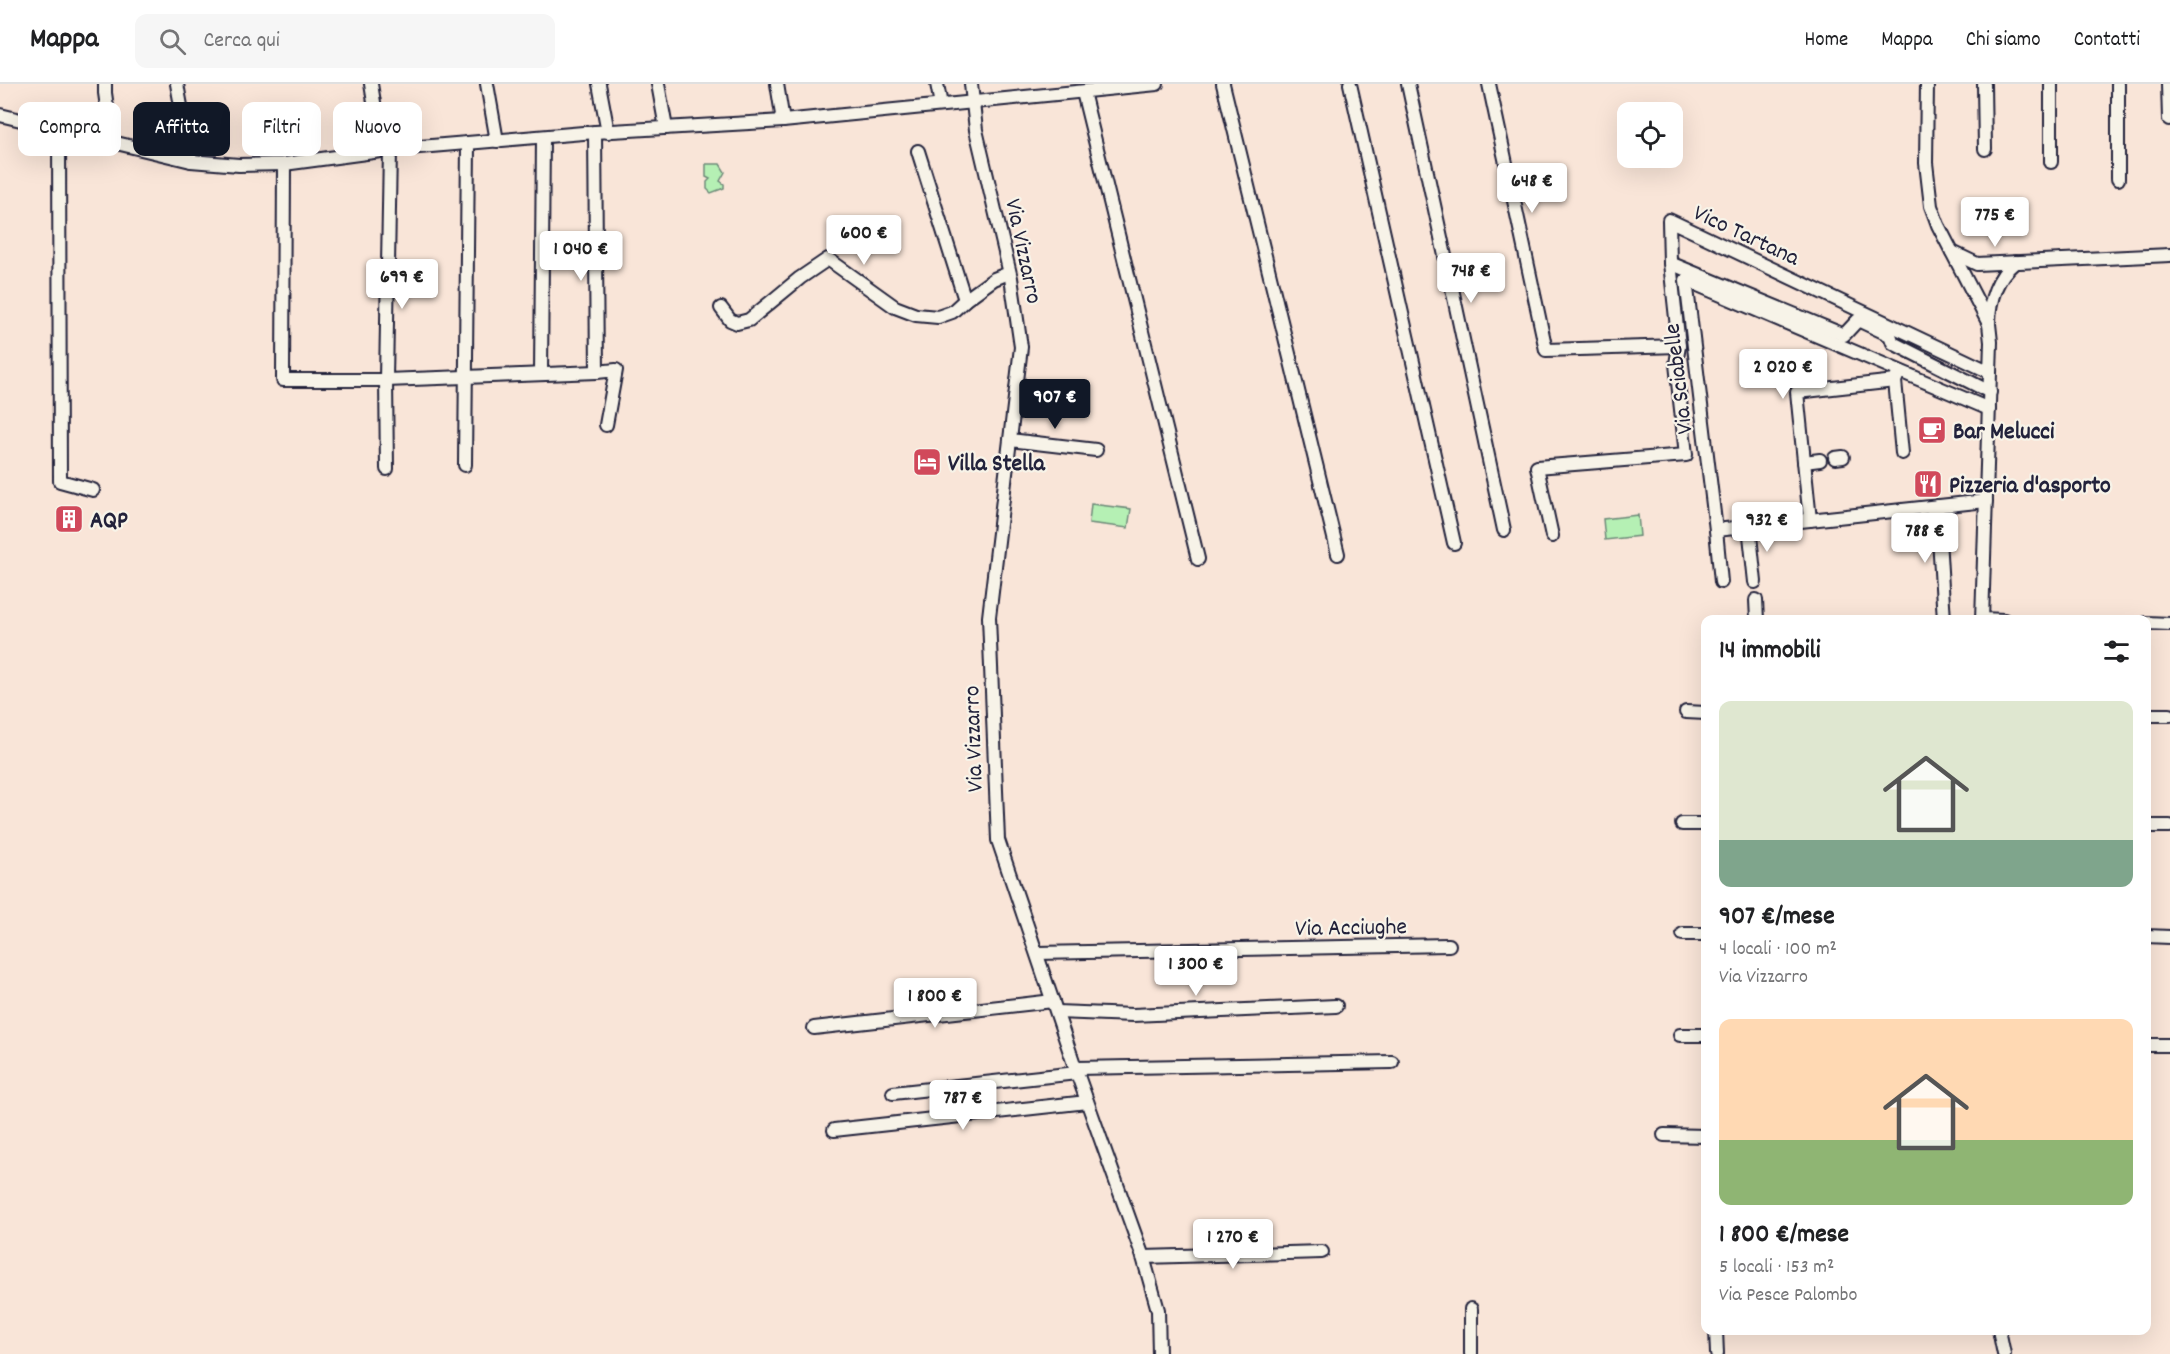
<!DOCTYPE html>
<html lang="it">
<head>
<meta charset="utf-8">
<style>
	:root { --surface:#fff; --page:#f6f6f6; --text:#202124; --muted:#757577; --line:#e0e0e0; --accent:#111827 }
	body { margin:0; font-family:Dekko,sans-serif; background:var(--page); color:var(--text); height:100vh; display:flex; flex-direction:column; font-size:22px; white-space:nowrap }
	* { box-sizing:border-box; margin:0 }
	p { font-size:20px; color:var(--muted) }
	.icon { flex:none; width:33px; height:33px; fill:none; stroke:currentColor; stroke-width:2; stroke-linecap:round; stroke-linejoin:round }
	.map { position:relative; flex:1; overflow:hidden }
	.sheet { position:absolute; left:1701px; top:531px; width:450px; height:720px; display:flex; flex-direction:column; background:var(--surface); border-radius:12px; box-shadow:0 6px 24px #0002 }
	.sheet>* { flex:none }
	.hud { position:absolute; left:18px; top:18px; width:570px; height:54px; display:flex; gap:12px }
	.controls { position:absolute; left:1617px; top:18px; display:grid; gap:12px }
	.controls a { display:grid; place-items:center; width:66px; height:66px; border-radius:12px; background:var(--surface); box-shadow:0 6px 24px #0002; font-size:30px }
	.price { position:absolute; translate:-50% -51px; padding:0 14px; border-radius:6px; background:#fff; color:#222; font-size:20px; line-height:39px; filter:drop-shadow(0 2px 3px #0008) }
	.price::after { content:''; position:absolute; left:50%; top:36px; width:18px; height:14px; margin-left:-9px; background:inherit; clip-path:polygon(0 0,100% 0,50% 100%) }
	.price.on { background:var(--accent); color:#fff }
	ul { padding:0; list-style:none }
	li { display:grid; align-content:center; gap:12px; height:318px; padding:0 18px }
	li span { display:grid; place-items:center; height:186px; border-radius:12px; color:#555 }
	li>.icon { margin-inline-start:auto }
	span .icon { width:108px; height:108px; fill:#fffc; stroke-width:1 }
	li b { font-size:26px }
	h2 { display:flex; justify-content:space-between; align-items:center; height:72px; padding:0 18px; font-size:26px }
	.chip { padding:0 21px; border-radius:12px; background:var(--surface); box-shadow:0 6px 24px #0002; font-size:21px; line-height:54px }
	.chip.on { background:var(--accent); color:#fff }
	header { display:flex; align-items:center; gap:36px; box-sizing:border-box; height:84px; padding:0 30px; background:var(--surface); border-bottom:2px solid var(--line) }
	header strong { font-size:28px }
	nav { display:flex; gap:33px; margin-inline-start:auto; font-size:21px }
	.search { width:420px; height:54px; background:var(--page); display:flex; align-items:center; gap:15px; box-sizing:border-box; padding:0 21px; border-radius:12px; color:var(--muted); font-size:22px }
	.map>svg:first-child { display:block }
	.green { fill:#b5f0b4; stroke:#6c8978; stroke-width:1.5 }
	.lines { fill:none; stroke-linecap:round; stroke-linejoin:round }
	.minor-casing { stroke:#22223b; stroke-width:16 }
	.minor { stroke:#f7f3e8; stroke-width:12 }
	.labels { text-anchor:middle; stroke-width:4.5; stroke-linejoin:round; paint-order:stroke }
	.street-label { font-size:24px; fill:#22223b; stroke:#f7f3e8 }
	.poi-label { font-size:24px; font-weight:bold; fill:#22223b; stroke:#f7f3e8; text-anchor:start }
</style>
</head>
<body>
<header>
<strong>Mappa</strong>
<div class="search"><svg class="icon" aria-label="search" viewBox="0 0 24 24"><circle cx="10" cy="10" r="6"/><path d="M15 15l6 6"/></svg>Cerca qui</div>
<nav><a>Home</a><a>Mappa</a><a>Chi siamo</a><a>Contatti</a></nav>
</header>
<div class="map">
<svg width="2170" height="1270" viewBox="0 0 2170 1270">
	<rect width="100%" height="100%" fill="#f9e5d8"/>
	<filter id="ink" filterUnits="userSpaceOnUse"><feTurbulence type="fractalNoise" baseFrequency=".0167" numOctaves="2"/><feDisplacementMap in="SourceGraphic" scale="12" xChannelSelector="R" yChannelSelector="G"/><feConvolveMatrix kernelMatrix="1 2 1 2 8 2 1 2 1" color-interpolation-filters="sRGB"/></filter>
	<g filter="url(#ink)">
		<g class="green">
			<polygon points="706,80 720,80 725,88 720,97 724,100 724,104 711,109 707,105 707,98 710,95 706,93"/>
			<polygon points="1091,420 1131,425 1128,444 1089,439"/>
			<polygon points="1638,431 1640,452 1605,456 1603,435"/>
		</g>
		<g class="lines">
			<g class="minor-casing">
				<g id="minor">
					<polyline points="105,0 105,9 112,58"/>
					<polyline points="177,0 191,77"/>
					<polyline points="371,0 382,67"/>
					<polyline points="487,0 497,57"/>
					<polyline points="599,0 608,48"/>
					<polyline points="658,0 666,44"/>
					<polyline points="777,0 783,37"/>
					<polyline points="937,0 941,21"/>
					<polyline points="971,0 976,46 1011,194 1021,263 989,533 998,756 1077,989 1143,1173 1158,1226 1159,1270"/>
					<polyline points="1223,0 1338,470"/>
					<polyline points="1350,0 1454,459"/>
					<polyline points="1408,0 1504,446"/>
					<polyline points="1489,0 1546,266 1679,262"/>
					<polyline points="1927,0 1926,79 1931,122 1938,141 1989,240 1991,258 1982,536"/>
					<polyline points="1984,0 1985,65"/>
					<polyline points="2051,0 2051,78"/>
					<polyline points="2118,0 2118,95"/>
					<polyline points="2168,0 2169,35"/>
					<polyline points="1083,8 1198,475"/>
					<polyline points="0,31 191,77 239,81 284,80 396,65 595,48 783,37 1157,0"/>
					<polyline points="59,45 60,397 93,406"/>
					<polyline points="595,48 597,288 616,286 606,341"/>
					<polyline points="918,67 965,216"/>
					<polyline points="284,80 283,296 386,296 597,288"/>
					<polyline points="1952,168 1977,180 2170,171"/>
					<polyline points="1670,179 1844,251 1858,236 1890,251 1893,259 1990,308"/>
					<polyline points="721,224 730,236 737,239 749,236 800,194 828,175 895,223 916,231 938,233 952,228 965,216 994,195 1009,189"/>
					<path d="M1989,240C1989,216 1997,193 2015,178"/>
					<polyline points="541,290 543,53"/>
					<polyline points="1895,297 1902,369"/>
					<polyline points="1010,356 1096,366"/>
					<polyline points="1835,374 1843,373"/>
					<polyline points="1804,378 1820,376"/>
					<polyline points="465,381 468,60"/>
					<polyline points="387,385 386,296 390,66"/>
					<polyline points="1986,417 1716,446 1686,196 1989,325"/>
					<polyline points="1937,422 1944,536"/>
					<polyline points="1810,436 1797,308 1895,297 1899,288"/>
					<polyline points="1749,442 1755,498"/>
					<polyline points="1716,446 1721,498"/>
					<polyline points="1552,452 1537,383 1686,371 1676,280 1679,262 1670,179 1669,136 1990,288"/>
					<polyline points="1756,516 1757,536"/>
					<polyline points="1982,535 2004,536"/>
					<polyline points="2146,539 2170,540"/>
					<polyline points="1686,628 1706,629"/>
					<polyline points="2146,631 2170,631"/>
					<polyline points="1682,740 1706,740"/>
					<polyline points="2146,742 2170,742"/>
					<polyline points="1683,850 1706,850"/>
					<polyline points="2146,852 2170,853"/>
					<polyline points="1037,869 1449,861"/>
					<polyline points="1057,928 1133,931 1336,922"/>
					<polyline points="814,944 1053,917"/>
					<polyline points="1680,951 1706,951"/>
					<polyline points="2146,961 2170,961"/>
					<polyline points="1076,984 1392,978"/>
					<polyline points="893,1009 1077,989"/>
					<polyline points="834,1046 1087,1018"/>
					<polyline points="1664,1051 1706,1052"/>
					<polyline points="1143,1173 1322,1168"/>
					<polyline points="1716,1246 1717,1270"/>
					<polyline points="1999,1246 2004,1270"/>
					<polyline points="1471,1270 1471,1225"/>
				</g>
			</g>
			<use href="#minor" class="minor"/>
		</g>
	</g>
	<defs>
		<g id="cafe-square" transform="scale(1.5)"><rect x="-9" y="-9" width="18" height="18" rx="4" fill="#d1495b" stroke="#f7f3e8"/><path d="M-5.5-4.5H6V0H3Q3 3.5 0 3.5H-2.5Q-5.5 3.5-5.5 0ZM3-3.2v2h1.7v-2ZM-6 4.5H4V6H-6Z" fill="#fff"/></g>
		<g id="hotel-square" transform="scale(1.5)"><rect x="-9" y="-9" width="18" height="18" rx="4" fill="#d1495b" stroke="#f7f3e8"/><path d="M-6-4.5h1.5V1H6V5H4.5V3h-9V5H-6ZM-4 0a1.8 1.8 0 1 1 3.6 0ZM.5 0V-2.5h3Q6-2.5 6 0Z" fill="#fff"/></g>
		<g id="restaurant-square" transform="scale(1.5)"><rect x="-9" y="-9" width="18" height="18" rx="4" fill="#d1495b" stroke="#f7f3e8"/><path d="M-5-6h1v4h1v-4h1v4h1v-4h1v5L-1.5 .5V6h-2V.5L-5-1ZM5-6V6H3V1.5H1.5Q1.5-4 5-6Z" fill="#fff"/></g>
		<g id="building-square" transform="scale(1.5)"><rect x="-9" y="-9" width="18" height="18" rx="4" fill="#d1495b" stroke="#f7f3e8"/><path d="M-4-6H4V6H1V3H-1V6H-4ZM-2.5-4.3h1.7v1.8h-1.7ZM.8-4.3h1.7v1.8H.8ZM-2.5-1h1.7V.8h-1.7ZM.8-1h1.7V.8H.8Z" fill="#fff"/></g>
	</defs>
	<g fill-rule="evenodd">
		<use href="#cafe-square" x="1932" y="346"/>
		<use href="#hotel-square" x="927" y="378"/>
		<use href="#restaurant-square" x="1928" y="400"/>
		<use href="#building-square" x="69" y="435"/>
	</g>
	<g class="labels">
		<g class="street-label">
			<text transform="translate(1747 150) rotate(25)" y="8">Vico Tartana</text>
			<text transform="translate(1025 167) rotate(78)" y="8">Via Vizzarro</text>
			<text transform="translate(1677 295) rotate(-97)" y="8">Via Sciabelle</text>
			<text transform="translate(972 655) rotate(-92)" y="8">Via Vizzarro</text>
			<text transform="translate(1351 842) rotate(-1)" y="8">Via Acciughe</text>
		</g>
		<g class="poi-label">
			<text x="1953" y="354">Bar Melucci</text>
			<text x="948" y="386">Villa Stella</text>
			<text x="1949" y="408">Pizzeria d'asporto</text>
			<text x="90" y="443">AQP</text>
		</g>
	</g>
</svg>
<div class="controls">
<a><svg class="icon" aria-label="locate" viewBox="0 0 24 24"><circle cx="12" cy="12" r="6"/><path d="M12 2v4M12 18v4M2 12h4M18 12h4"/></svg></a>
</div>
<b class="price" style="left:1532px;top:130px">648 €</b>
<b class="price" style="left:1995px;top:164px">775 €</b>
<b class="price" style="left:864px;top:182px">600 €</b>
<b class="price" style="left:581px;top:198px">1 040 €</b>
<b class="price" style="left:1471px;top:220px">748 €</b>
<b class="price" style="left:402px;top:226px">699 €</b>
<b class="price" style="left:1783px;top:316px">2 020 €</b>
<b class="price on" style="left:1055px;top:346px">907 €</b>
<b class="price" style="left:1767px;top:469px">932 €</b>
<b class="price" style="left:1925px;top:480px">788 €</b>
<b class="price" style="left:1196px;top:913px">1 300 €</b>
<b class="price" style="left:935px;top:945px">1 800 €</b>
<b class="price" style="left:963px;top:1047px">787 €</b>
<b class="price" style="left:1233px;top:1186px">1 270 €</b>
<div class="hud">
<a class="chip">Compra</a>
<a class="chip on">Affitta</a>
<a class="chip">Filtri</a>
<a class="chip">Nuovo</a>
</div>
<section class="sheet">
<h2>14 immobili<svg class="icon" aria-label="filters" viewBox="0 0 24 24"><path d="M4 7h16M4 17h16"/><circle cx="9" cy="7" r="2"/><circle cx="15" cy="17" r="2"/></svg></h2>
<ul>
<li><span style="background:linear-gradient(#dfe7d0 75%,#7fa58c 0)"><svg class="icon" aria-label="home" viewBox="0 0 24 24"><path d="M3 11l9-7 9 7M6 9v11h12V9"/></svg></span><div><b>907 €/mese</b><p>4 locali · 100 m²</p><p>Via Vizzarro</p></div></li>
<li><span style="background:linear-gradient(#ffd9b3 65%,#8fb573 0)"><svg class="icon" aria-label="home" viewBox="0 0 24 24"><path d="M3 11l9-7 9 7M6 9v11h12V9"/></svg></span><div><b>1 800 €/mese</b><p>5 locali · 153 m²</p><p>Via Pesce Palombo</p></div></li>
</ul>
</section>
</div>
</body>
</html>
